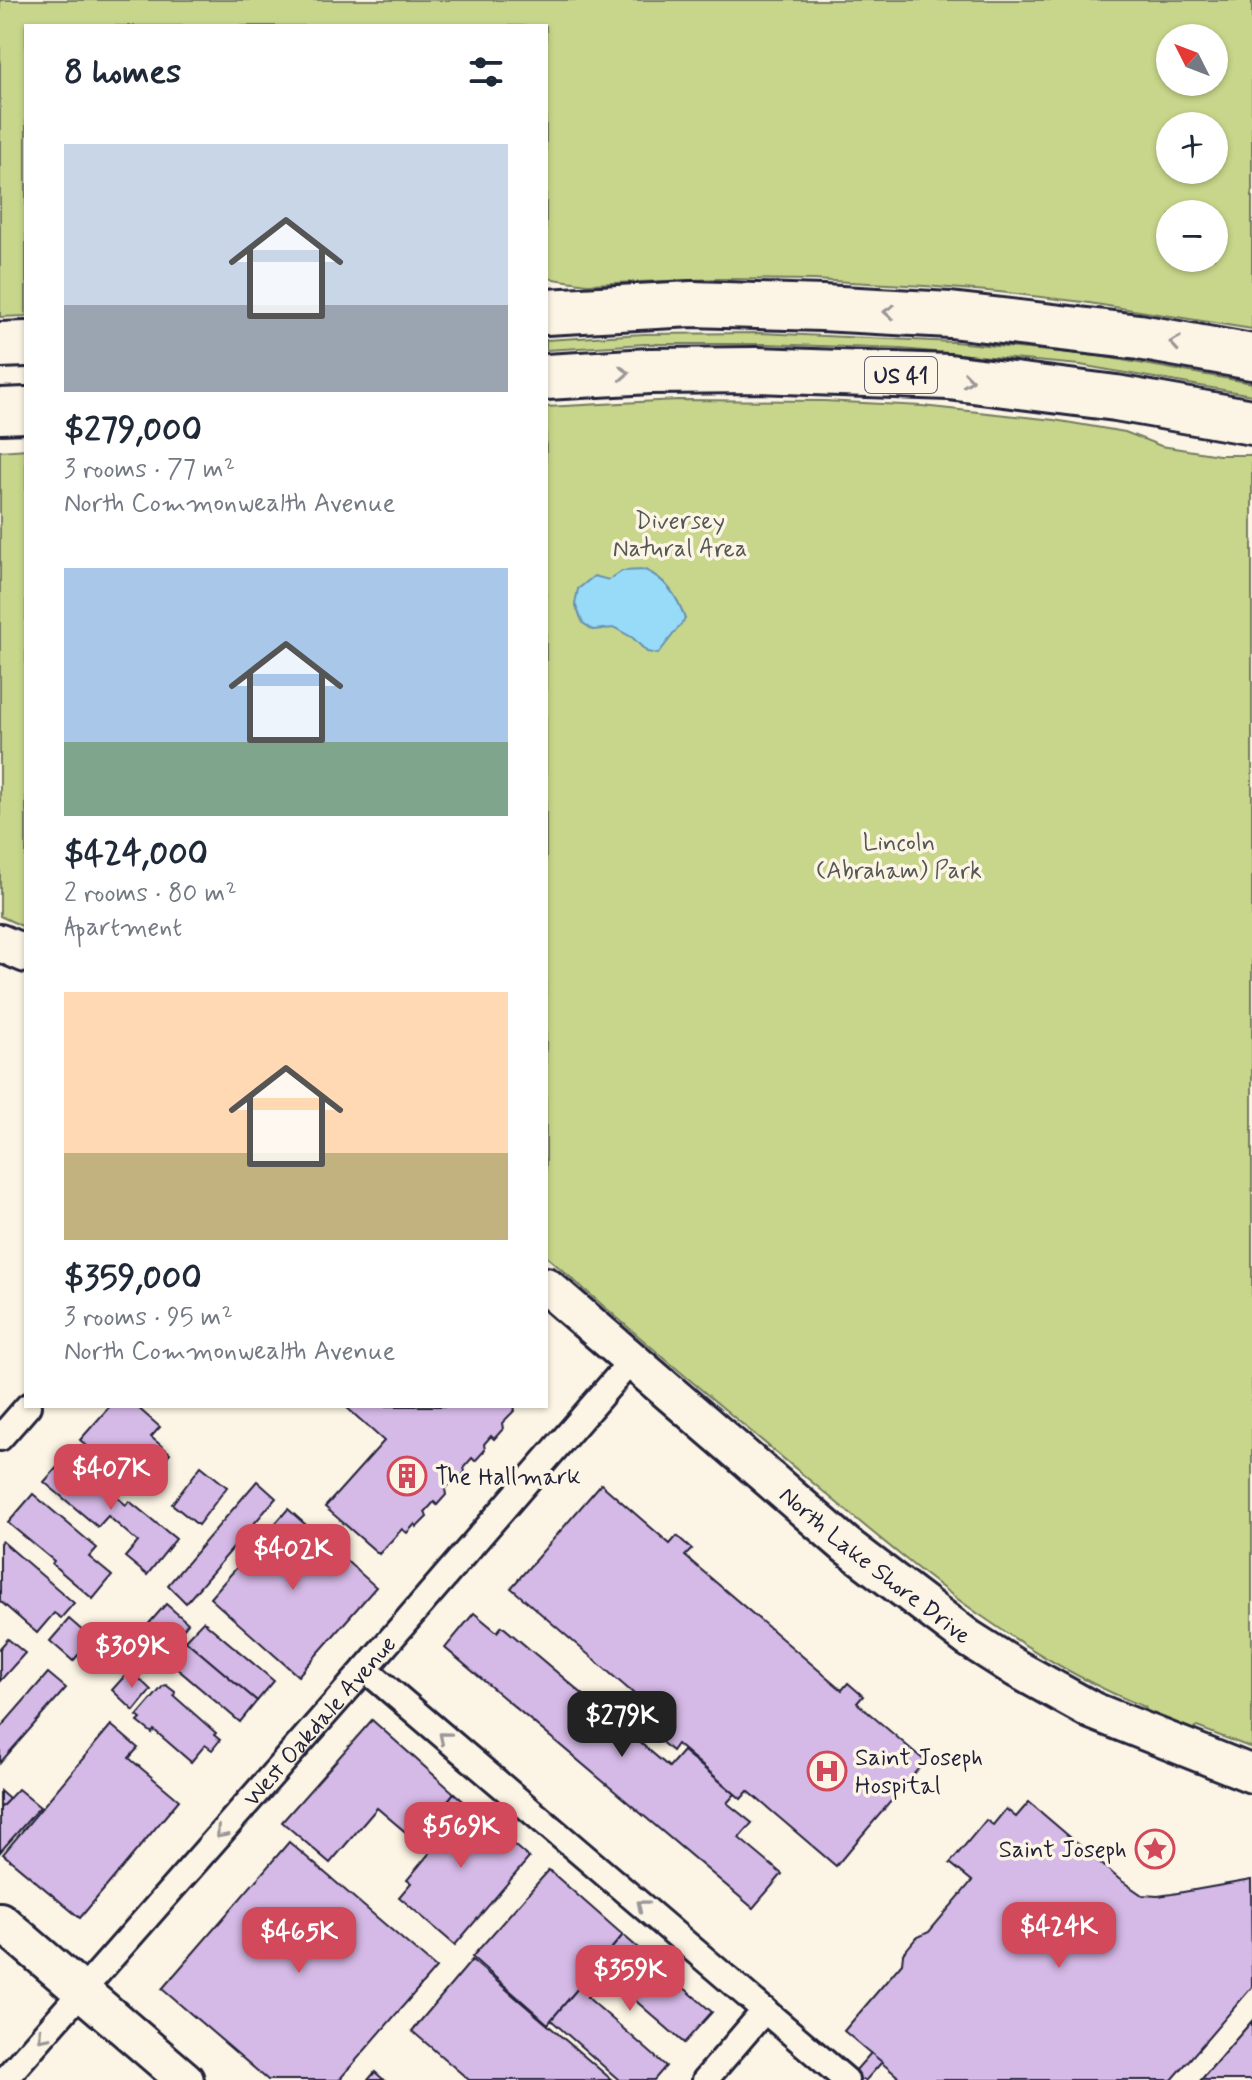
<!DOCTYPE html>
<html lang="en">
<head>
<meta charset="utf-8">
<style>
	:root { --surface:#fff; --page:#f6f6f7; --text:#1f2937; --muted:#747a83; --accent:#d1495b }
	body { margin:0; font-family:Mynerve,sans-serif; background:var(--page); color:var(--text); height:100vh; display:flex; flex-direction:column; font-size:30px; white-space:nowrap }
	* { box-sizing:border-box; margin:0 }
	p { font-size:26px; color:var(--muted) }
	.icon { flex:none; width:44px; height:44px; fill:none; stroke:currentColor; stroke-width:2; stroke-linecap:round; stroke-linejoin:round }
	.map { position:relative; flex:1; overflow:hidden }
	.panel { position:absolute; left:24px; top:24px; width:524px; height:1384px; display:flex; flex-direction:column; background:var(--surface); border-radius:0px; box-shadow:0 2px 6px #0004 }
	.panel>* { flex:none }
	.needle { width:52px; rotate:312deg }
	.buttons { position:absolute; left:1156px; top:24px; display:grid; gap:16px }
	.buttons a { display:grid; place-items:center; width:72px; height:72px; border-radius:50%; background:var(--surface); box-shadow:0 2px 6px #0004; font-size:40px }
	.price { position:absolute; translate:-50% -68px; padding:0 18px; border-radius:16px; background:var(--accent); color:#fff; font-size:26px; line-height:52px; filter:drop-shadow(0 2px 4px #0008) }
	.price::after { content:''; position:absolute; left:50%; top:48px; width:24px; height:18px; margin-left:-12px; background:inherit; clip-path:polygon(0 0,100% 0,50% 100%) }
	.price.selected { background:#222; color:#fff }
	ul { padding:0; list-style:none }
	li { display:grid; align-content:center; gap:16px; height:424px; padding:0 40px }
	li span { display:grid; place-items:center; height:248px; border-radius:0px; color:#555 }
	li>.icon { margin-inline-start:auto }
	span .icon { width:144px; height:144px; fill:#fffc; stroke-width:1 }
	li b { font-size:34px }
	h2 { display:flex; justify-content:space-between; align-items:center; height:96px; padding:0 40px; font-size:34px }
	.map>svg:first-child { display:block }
	.green { fill:#c7d68a; stroke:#747c62; stroke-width:2; fill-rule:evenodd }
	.water { fill:#97dbf9; stroke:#6891ad; stroke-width:2 }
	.building { fill:#d5b9e6; stroke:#22223b; stroke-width:2 }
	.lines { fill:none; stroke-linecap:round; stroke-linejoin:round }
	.street-casing { stroke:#22223b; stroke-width:30 }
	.secondary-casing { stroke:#22223b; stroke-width:42 }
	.highway-casing { stroke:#22223b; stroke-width:50 }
	.street { stroke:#fcf5e5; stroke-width:24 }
	.secondary { stroke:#fcf5e5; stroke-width:36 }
	.highway { stroke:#fcf5e5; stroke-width:44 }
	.oneway { stroke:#9a9698 }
	.labels { text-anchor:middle; stroke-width:7; stroke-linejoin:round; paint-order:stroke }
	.shield { fill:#fcf5e5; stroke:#63616e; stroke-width:2 }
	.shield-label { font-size:22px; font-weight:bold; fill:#22223b }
	.park-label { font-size:24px; fill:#545853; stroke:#fcf5e5 }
	.poi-label { font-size:24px; fill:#22223b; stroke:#fcf5e5; text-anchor:start }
	.street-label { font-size:24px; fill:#22223b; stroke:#fcf5e5 }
</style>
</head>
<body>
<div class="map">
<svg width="1252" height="2080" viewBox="0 0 1252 2080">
	<rect width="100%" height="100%" fill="#fcf5e5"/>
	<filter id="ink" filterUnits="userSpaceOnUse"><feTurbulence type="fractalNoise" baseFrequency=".0125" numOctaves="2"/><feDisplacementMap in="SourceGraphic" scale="16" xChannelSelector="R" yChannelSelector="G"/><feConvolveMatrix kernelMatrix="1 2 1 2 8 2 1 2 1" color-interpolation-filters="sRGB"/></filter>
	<g filter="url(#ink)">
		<g class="green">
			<path d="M0,0H1252V329L1083,302L999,292L925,286L813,280L719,279L587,284L546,278V26H26V316L0,317ZM1170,38H1214V82H1170ZM1170,126H1214V170H1170ZM1170,214H1214V258H1170Z"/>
			<polygon points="760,333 954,342 1099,356 1252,383 1252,395 1080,365 901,349 766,344 645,344 546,350 546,340 644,334"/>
			<path d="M677,400L824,401L922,406L1054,420L1125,432L1161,446L1219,455H1252V1748L1197,1727L1184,1733L1150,1719L1145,1707C1022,1658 920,1572 819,1488C727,1412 636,1335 546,1256V407Z"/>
			<polygon points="26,449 26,928 0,916 0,451"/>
		</g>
		<path class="water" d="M645,570C666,579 678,597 685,619L658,654L647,652L633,638L615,628L593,630L583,623L575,604L578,589L594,576L609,580L622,571Z"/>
		<g class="building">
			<polygon points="110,1406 136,1406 160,1427 151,1437 170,1453 138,1490 80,1440"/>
			<polygon points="345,1406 514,1406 515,1410 502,1423 503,1429 494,1439 491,1436 484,1444 485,1450 475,1461 472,1458 464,1467 465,1472 456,1483 453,1481 445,1489 446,1495 437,1505 434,1502 425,1512 427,1517 417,1527 415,1524 407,1533 402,1529 379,1554 325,1507 384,1441"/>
			<polygon points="68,1455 126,1505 129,1501 176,1539 147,1575 125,1557 138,1542 108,1516 98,1527 44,1482"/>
			<polygon points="201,1466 227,1487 198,1525 172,1504"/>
			<polygon points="257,1481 276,1498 186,1603 168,1585"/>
			<polygon points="601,1484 670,1544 677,1536 692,1549 685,1556 842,1690 848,1683 863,1696 857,1703 925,1761 836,1866 748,1791 741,1799 677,1744 672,1751 650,1732 662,1718 511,1588"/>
			<polygon points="33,1494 97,1548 89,1557 112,1576 93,1599 52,1564 54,1561 8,1523"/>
			<polygon points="288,1509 376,1587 298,1676 210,1598"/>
			<polygon points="2,1541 74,1603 61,1618 54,1613 37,1633 0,1601 0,1543"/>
			<polygon points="166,1604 188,1623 160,1656 138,1636"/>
			<polygon points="474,1613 497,1632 502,1626 669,1767 683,1751 735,1794 727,1803 752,1823 739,1838 782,1874 753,1908 445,1648"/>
			<polygon points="69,1619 92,1639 73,1661 50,1641"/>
			<polygon points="203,1621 274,1681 257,1701 185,1640"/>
			<polygon points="8,1639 25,1653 0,1681 0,1648"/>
			<polygon points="185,1640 257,1701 240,1722 168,1661"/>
			<polygon points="130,1670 151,1690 134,1711 112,1690"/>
			<polygon points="48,1673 66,1688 0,1763 0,1728"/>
			<polygon points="166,1685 175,1692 174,1696 216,1733 214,1735 220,1740 212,1750 205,1745 191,1762 154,1730 152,1733 138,1722 141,1719 137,1716 163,1686"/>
			<polygon points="372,1720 454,1793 415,1840 377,1808 330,1863 282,1822"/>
			<polygon points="111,1725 138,1748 129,1758 179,1800 80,1918 3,1854"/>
			<polygon points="18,1789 40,1807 0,1852 0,1808"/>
			<polygon points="0,1791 9,1799 0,1808"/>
			<polygon points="454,1793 529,1858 455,1945 399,1897 411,1883 407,1880 438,1843 432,1843 425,1838 426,1833 424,1831"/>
			<polygon points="1029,1802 1119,1879 1142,1895 1158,1896 1172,1894 1251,1880 1252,1987 1172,2080 902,2080 844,2031 902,1963 903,1954 907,1949 916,1938 929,1932 972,1881 950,1863 986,1820 993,1825 1006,1809 1016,1817"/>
			<polygon points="289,1842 436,1968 339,2080 268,2080 162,1989"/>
			<polygon points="549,1870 623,1935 548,2024 472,1957"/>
			<polygon points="623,1935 712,2012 684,2043 606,1975 587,1997 666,2066 654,2080 619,2080 551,2020"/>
			<polygon points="472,1960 612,2080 469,2080 412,2031"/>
			<polygon points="1252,2021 1252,2080 1201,2080"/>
			<polygon points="1252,2021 1252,2080 1201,2080"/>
			<polygon points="871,2053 882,2062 866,2080 847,2080"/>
			<polygon points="375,2072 384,2080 368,2080"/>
		</g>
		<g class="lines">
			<g class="street-casing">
				<g id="street">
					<polyline points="0,1438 28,1406"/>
					<polyline points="365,1669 846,2080"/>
					<path id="s1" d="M4,2080L365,1669L631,1361"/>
					<polyline points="705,2080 765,2010"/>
				</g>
			</g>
			<g class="secondary-casing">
				<g id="secondary">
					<polyline points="0,943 26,954"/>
					<path id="s2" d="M546,1286L847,1546L968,1638L1017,1669L1093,1711L1252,1774"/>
					<polyline points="0,1921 185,2080"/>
				</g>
			</g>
			<g class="highway-casing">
				<g id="highway">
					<polyline points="546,312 692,304 822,308 950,315 1139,337 1252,357"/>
					<polyline points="0,345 26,344"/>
					<polyline points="546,377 650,371 757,370 949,377 1116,398 1252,422"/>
					<polyline points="0,411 26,410"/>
				</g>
			</g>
			<use href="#street" class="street"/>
			<use href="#secondary" class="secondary"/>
			<use href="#highway" class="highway"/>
		</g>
		<defs><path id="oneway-chevron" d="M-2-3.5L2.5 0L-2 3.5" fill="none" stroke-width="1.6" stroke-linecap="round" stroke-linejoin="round" transform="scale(2)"/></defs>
		<g class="oneway">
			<use href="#oneway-chevron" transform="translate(889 312) rotate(-177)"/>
			<use href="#oneway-chevron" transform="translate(1175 343) rotate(-171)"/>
			<use href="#oneway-chevron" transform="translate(624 373) rotate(-3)"/>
			<use href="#oneway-chevron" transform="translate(968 380) rotate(7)"/>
			<use href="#oneway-chevron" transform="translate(444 1737) rotate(-140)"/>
			<use href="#oneway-chevron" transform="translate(221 1833) rotate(131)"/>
			<use href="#oneway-chevron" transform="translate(642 1905) rotate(-140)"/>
			<use href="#oneway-chevron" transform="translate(43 2036) rotate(131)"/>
		</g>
	</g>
	<defs>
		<g id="building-ring" transform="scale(2)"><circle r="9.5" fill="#fcf5e5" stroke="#d1495b" stroke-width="1.5"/><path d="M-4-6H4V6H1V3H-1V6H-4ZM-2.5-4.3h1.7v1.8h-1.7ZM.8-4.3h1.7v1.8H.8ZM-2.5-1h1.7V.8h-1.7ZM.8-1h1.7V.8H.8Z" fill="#d1495b"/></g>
		<g id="hospital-ring" transform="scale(2)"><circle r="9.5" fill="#fcf5e5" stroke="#d1495b" stroke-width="1.5"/><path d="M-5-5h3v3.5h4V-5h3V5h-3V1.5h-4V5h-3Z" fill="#d1495b"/></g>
		<g id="sight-ring" transform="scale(2)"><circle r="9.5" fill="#fcf5e5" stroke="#d1495b" stroke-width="1.5"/><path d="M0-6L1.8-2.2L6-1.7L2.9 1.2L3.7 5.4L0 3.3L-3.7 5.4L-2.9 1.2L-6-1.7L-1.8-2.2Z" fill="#d1495b"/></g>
	</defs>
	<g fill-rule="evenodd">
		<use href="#building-ring" x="407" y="1476"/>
		<use href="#hospital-ring" x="827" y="1771"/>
		<use href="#sight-ring" x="1155" y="1849"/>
	</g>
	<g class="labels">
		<rect class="shield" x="865" y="357" width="72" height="36" rx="6"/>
		<g class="shield-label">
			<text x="901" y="383">US 41</text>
		</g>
		<g class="park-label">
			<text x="680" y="528">Diversey<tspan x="680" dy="28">Natural Area</tspan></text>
			<text x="899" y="850">Lincoln<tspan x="899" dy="28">(Abraham) Park</tspan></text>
		</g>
		<g class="poi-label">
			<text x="435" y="1484">The Hallmark</text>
			<text x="855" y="1765">Saint Joseph<tspan x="855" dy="28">Hospital</tspan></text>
			<text x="1127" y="1857" text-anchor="end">Saint Joseph</text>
		</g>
		<g class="street-label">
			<text dy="8" stroke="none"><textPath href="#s2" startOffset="432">North Lake Shore Drive</textPath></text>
			<text dy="8" stroke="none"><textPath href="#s1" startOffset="478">West Oakdale Avenue</textPath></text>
		</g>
	</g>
</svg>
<div class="buttons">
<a><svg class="needle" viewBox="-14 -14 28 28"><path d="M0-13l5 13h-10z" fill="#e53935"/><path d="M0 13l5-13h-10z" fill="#747a83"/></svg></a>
<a>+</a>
<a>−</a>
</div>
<b class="price" style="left:111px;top:1512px">$407K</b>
<b class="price" style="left:293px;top:1592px">$402K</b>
<b class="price" style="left:132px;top:1690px">$309K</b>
<b class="price selected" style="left:622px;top:1759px">$279K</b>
<b class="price" style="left:461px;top:1870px">$569K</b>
<b class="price" style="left:1059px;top:1970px">$424K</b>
<b class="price" style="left:299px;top:1975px">$465K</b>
<b class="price" style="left:630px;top:2013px">$359K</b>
<section class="panel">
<h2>8 homes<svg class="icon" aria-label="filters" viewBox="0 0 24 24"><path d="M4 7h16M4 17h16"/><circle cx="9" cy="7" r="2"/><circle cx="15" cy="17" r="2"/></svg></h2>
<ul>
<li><span style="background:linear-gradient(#c9d6e8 65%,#9aa5b1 0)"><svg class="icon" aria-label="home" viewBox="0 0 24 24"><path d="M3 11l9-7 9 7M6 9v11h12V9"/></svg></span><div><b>$279,000</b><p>3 rooms · 77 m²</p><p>North Commonwealth Avenue</p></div></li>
<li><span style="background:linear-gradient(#a9c7e8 70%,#7fa58c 0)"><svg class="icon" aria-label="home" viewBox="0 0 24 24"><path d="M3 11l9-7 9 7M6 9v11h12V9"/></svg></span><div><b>$424,000</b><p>2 rooms · 80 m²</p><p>Apartment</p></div></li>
<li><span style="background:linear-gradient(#ffd9b3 65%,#c2b280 0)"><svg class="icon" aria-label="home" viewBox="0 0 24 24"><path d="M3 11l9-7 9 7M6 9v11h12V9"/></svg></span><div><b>$359,000</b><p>3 rooms · 95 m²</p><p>North Commonwealth Avenue</p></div></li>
</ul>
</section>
</div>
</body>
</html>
